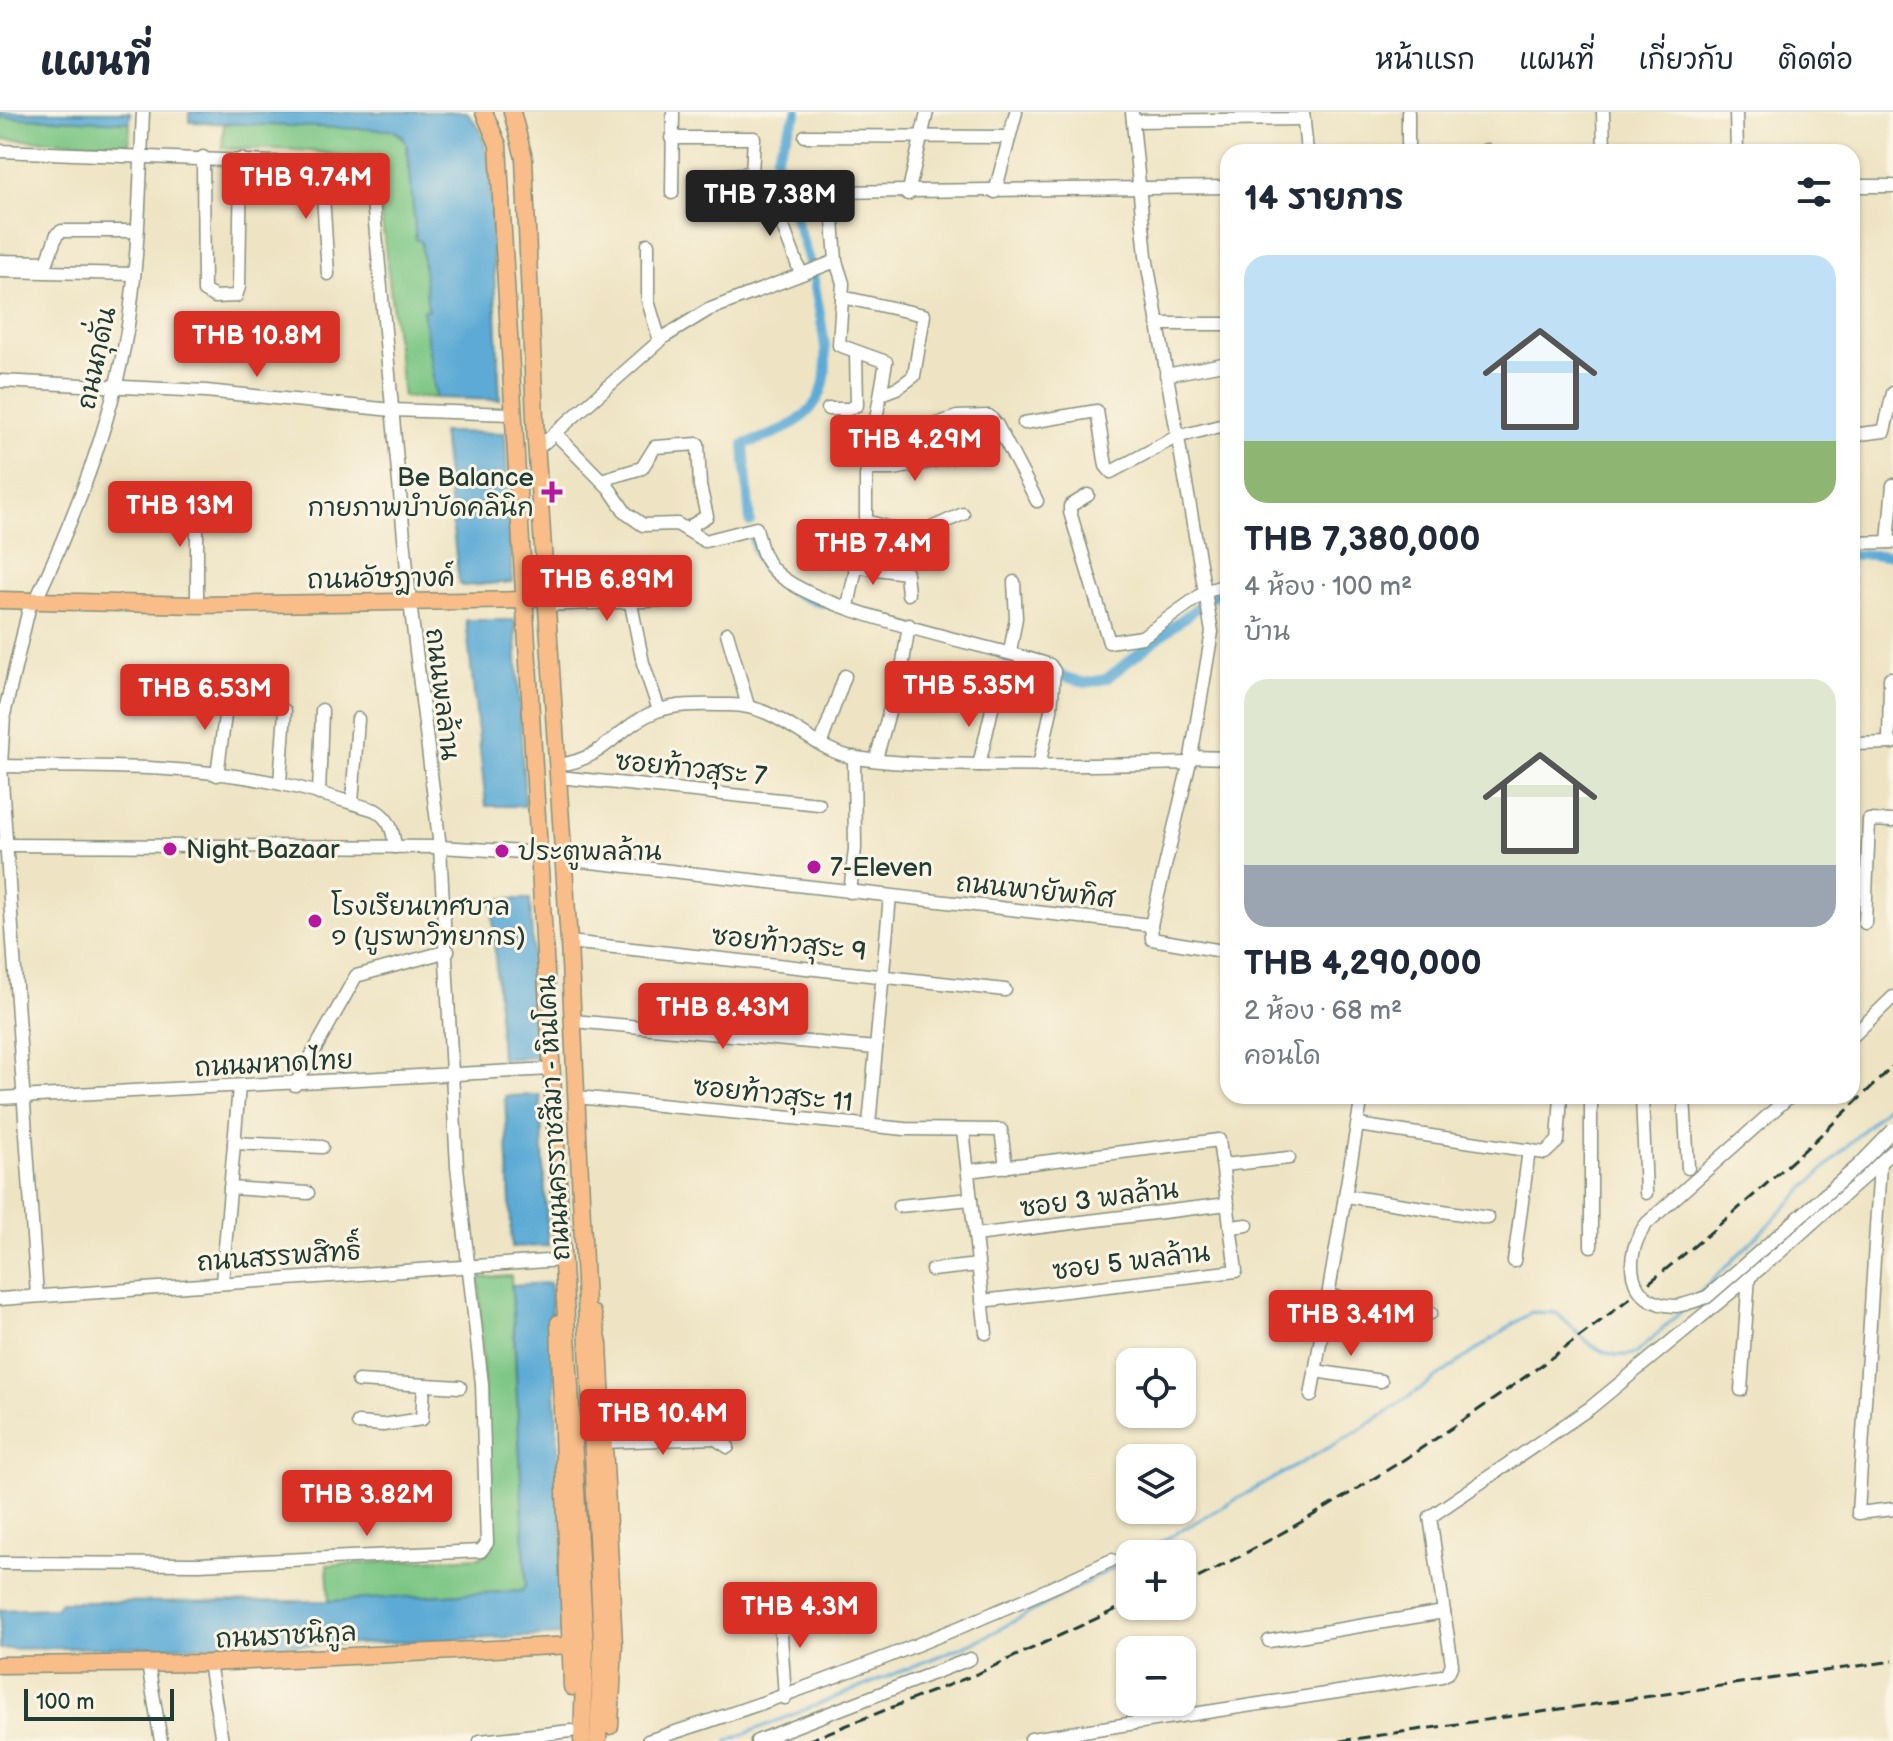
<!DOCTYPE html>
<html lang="th">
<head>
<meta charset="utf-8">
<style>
	:root { --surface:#fff; --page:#f2f2f3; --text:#1f2937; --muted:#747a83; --line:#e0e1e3; --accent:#d93025 }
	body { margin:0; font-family:"Balsamiq Sans","Playpen Sans Thai",sans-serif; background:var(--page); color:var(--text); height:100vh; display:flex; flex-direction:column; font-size:30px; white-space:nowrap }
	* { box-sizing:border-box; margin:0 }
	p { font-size:26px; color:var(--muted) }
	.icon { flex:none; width:44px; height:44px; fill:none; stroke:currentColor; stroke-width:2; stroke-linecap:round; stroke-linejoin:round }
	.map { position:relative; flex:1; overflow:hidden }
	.details { position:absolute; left:1220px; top:32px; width:640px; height:960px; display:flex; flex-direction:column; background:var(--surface); border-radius:24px; box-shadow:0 2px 6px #0004 }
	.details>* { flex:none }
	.controls { position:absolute; left:1116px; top:1236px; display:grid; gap:16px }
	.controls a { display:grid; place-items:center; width:80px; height:80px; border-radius:16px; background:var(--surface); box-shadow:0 2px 6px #0004; font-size:40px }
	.scale { position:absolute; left:24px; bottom:20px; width:150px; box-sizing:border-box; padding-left:8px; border:4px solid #1f3d34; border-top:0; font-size:22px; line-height:28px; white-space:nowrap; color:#1f3d34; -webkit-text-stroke:6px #fcf5e5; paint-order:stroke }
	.price { position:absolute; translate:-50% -68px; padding:0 18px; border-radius:8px; background:var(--accent); color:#fff; font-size:26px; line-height:52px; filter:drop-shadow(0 2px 4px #0008) }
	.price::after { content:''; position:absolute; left:50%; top:48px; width:24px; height:18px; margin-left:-12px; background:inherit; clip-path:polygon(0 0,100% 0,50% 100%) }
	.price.active { background:#222; color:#fff }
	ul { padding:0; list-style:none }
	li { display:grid; align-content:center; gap:16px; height:424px; padding:0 24px }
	li span { display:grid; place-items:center; height:248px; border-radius:24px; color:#555 }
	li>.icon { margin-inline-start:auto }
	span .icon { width:144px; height:144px; fill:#fffc; stroke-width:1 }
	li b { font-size:34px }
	h2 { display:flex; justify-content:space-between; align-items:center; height:96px; padding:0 24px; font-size:34px }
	header { display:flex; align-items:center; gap:48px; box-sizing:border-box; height:112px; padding:0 40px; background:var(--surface); border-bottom:2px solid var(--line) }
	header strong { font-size:38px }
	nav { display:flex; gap:44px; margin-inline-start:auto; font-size:28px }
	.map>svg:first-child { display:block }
	.green { fill:#7bc684; stroke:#4d825c; stroke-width:2 }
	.water { fill:#5baad5; stroke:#3d7484; stroke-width:2 }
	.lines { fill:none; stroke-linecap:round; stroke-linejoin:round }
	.stream { stroke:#5baad5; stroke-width:3 }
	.canal { stroke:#5baad5; stroke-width:10 }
	.minor-casing { stroke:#86907c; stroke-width:15 }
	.major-casing { stroke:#86907c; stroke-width:19 }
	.minor { stroke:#fff; stroke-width:12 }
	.major { stroke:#f8bd89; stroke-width:16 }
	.rail { stroke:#1f3d34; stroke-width:3; stroke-dasharray:12 6; stroke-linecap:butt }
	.minor-bridge-casing { stroke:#86907c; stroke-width:15; stroke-linecap:butt }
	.minor-bridge { stroke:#fff; stroke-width:12 }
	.poi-dot { fill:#b5179e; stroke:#fcf5e5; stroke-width:3 }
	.labels { text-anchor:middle; stroke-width:6; stroke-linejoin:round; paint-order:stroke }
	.street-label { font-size:26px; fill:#1f3d34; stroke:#fcf5e5 }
	.poi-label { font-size:26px; fill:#1f3d34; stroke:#fcf5e5; text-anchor:start }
</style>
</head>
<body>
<header>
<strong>แผนที่</strong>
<nav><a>หน้าแรก</a><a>แผนที่</a><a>เกี่ยวกับ</a><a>ติดต่อ</a></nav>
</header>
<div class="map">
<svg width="1893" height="1629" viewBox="0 0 1893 1629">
	<rect width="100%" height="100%" fill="#fcf5e5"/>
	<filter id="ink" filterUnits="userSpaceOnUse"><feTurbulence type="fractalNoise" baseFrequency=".0125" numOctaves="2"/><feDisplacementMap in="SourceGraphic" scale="16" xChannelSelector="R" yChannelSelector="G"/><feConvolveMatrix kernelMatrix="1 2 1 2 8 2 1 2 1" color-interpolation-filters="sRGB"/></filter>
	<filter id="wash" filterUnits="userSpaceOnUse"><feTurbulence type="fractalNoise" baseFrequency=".006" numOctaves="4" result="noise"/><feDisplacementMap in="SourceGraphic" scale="32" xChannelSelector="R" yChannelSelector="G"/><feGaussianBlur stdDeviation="1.8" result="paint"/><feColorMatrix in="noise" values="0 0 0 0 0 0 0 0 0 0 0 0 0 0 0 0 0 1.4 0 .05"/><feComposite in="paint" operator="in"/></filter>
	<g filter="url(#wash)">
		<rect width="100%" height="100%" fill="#eee4c4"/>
		<g class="green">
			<polygon points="0,5 130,10 129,32 0,27"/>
			<path d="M224,11L393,18L406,28L416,128H421L428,198L423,199L436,286L403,285L377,67C342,29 270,39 222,36Z"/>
			<polygon points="511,1164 526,1473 522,1479 329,1489 327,1453 479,1445 487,1441 490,1431 479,1166"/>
		</g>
		<g class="water">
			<polygon points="0,0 130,0 130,10 0,5"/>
			<polygon points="189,0 467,0 481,19 489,47 500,288 436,286 423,198 428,198 421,129 416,128 408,35 402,23 392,18 189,10"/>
			<polygon points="442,320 505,321 512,470 463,474 459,471"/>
			<polygon points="466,508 515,508 525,694 486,694"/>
			<polygon points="492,787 530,787 538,945 501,947"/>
			<polygon points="540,983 548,1134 512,1135 505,984"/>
			<polygon points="550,1171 567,1520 564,1523 354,1532 0,1537 0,1498 55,1496 61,1490 329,1489 522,1479 526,1473 512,1173"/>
		</g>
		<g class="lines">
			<g class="stream">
				<polyline points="1698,1183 1893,988"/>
				<path d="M1139,1442L1365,1315L1531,1200L1556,1201C1583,1222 1597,1252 1637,1241L1684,1197"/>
				<polyline points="727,1629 981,1527 1130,1447"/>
			</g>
			<g class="canal">
				<polyline points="797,0 776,45 811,155"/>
				<path d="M750,410L744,332C852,301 827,252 813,162"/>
				<path d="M753,426C760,463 786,480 821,491"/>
				<polyline points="1852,443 1893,443"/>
				<polyline points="1210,486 1228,478"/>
				<polyline points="1006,546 1049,560"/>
				<polyline points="1059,563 1085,571 1106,567 1203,491"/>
			</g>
		</g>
	</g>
	<g filter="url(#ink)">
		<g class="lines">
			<g class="minor-casing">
				<g id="minor">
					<polyline points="1132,0 1146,144 1212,520 1191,645"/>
					<polyline points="1303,0 1307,40"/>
					<polyline points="1408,0 1408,40"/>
					<polyline points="1603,0 1604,40"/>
					<polyline points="1736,0 1737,40"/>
					<polyline points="1133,9 1304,7"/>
					<polyline points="805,24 1008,25"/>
					<polyline points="671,26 754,26 752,61 696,66"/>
					<polyline points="0,39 321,52 357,60 372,78 410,490 440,735 457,1055 482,1272 487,1431 481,1439 199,1452 0,1451"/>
					<polyline points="1486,40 1486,38"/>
					<polyline points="203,45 204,179 215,185 236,184 239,175 241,47"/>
					<polyline points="321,52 328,162"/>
					<polyline points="1852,74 1893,74"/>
					<polyline points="769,78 801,162"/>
					<polyline points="995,80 1016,0"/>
					<polyline points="672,81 673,0"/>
					<polyline points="908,82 927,0"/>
					<polyline points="648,132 648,189 660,229"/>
					<polyline points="0,149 47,150 57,122 62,119 136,119"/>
					<polyline points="0,159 134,162"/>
					<polyline points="842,185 924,203 914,264 899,275 881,282"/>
					<polyline points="1157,212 1228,212"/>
					<polyline points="1166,263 1228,251"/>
					<polyline points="0,269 206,279 392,298 512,302"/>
					<polyline points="828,297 849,297 857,293 856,240"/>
					<polyline points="1024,311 1097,299 1106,354 1111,360 1176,325 1228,312"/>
					<path d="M556,322L609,376L626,401L643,413L677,412L705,429L756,416C760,430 762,445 772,456C807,499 990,533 1050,553L1054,559L1051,598L1039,654"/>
					<polyline points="1852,323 1884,319 1893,281"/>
					<polyline points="871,335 957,305 989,304 997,313 1037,389"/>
					<polyline points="536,338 664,225 708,198 836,149"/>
					<polyline points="868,357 894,357 960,344"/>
					<polyline points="601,368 642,356 655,335 698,332 700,374 707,404 686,417"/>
					<polyline points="1088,383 1070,394 1070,400 1109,530 1142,525 1205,480 1228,472"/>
					<polyline points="866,409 915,423 963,402"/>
					<polyline points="1888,430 1893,373"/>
					<polyline points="1852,431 1893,430"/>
					<polyline points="854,454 906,461 908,482"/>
					<polyline points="31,488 4,603 1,654 37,1183"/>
					<path d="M36,488C78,397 116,301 130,200C139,135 140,66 143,0"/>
					<polyline points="631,492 643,551 659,598"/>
					<polyline points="197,493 197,382"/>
					<polyline points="545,493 667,488"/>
					<polyline points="848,494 866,409 866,364 886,250 839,233 843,171 836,149 831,80 1228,75"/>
					<polyline points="727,521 748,594"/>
					<polyline points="1010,540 1016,506 1014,470"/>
					<polyline points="821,631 845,564"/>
					<polyline points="1889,631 1890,566 1893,567"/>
					<polyline points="1852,632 1893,631"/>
					<polyline points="876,647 903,550 909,513"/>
					<path d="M558,653C607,647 618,613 657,599C679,591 706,593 729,593C780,592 809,638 856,646C895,652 937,652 977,653C1047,654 1118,653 1189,651"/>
					<polyline points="979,653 995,584 993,575 980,570"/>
					<path d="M1,654C93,655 191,652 281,672C313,678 344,689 375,698C390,707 393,718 395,735"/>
					<polyline points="217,663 228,581"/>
					<polyline points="559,665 819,692"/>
					<polyline points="280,671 285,599"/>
					<polyline points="319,682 322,598"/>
					<polyline points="352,691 358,607"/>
					<polyline points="0,733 440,735 540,741"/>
					<polyline points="564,747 1151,813 1191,645 1228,646"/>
					<polyline points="850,780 855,737 854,645"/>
					<polyline points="1865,811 1869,708 1893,709"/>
					<polyline points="1151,813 1152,827 1228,840"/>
					<polyline points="569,830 1005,878"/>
					<polyline points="573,909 876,936"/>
					<polyline points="1852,925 1893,885"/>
					<polyline points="295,973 356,864 448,839"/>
					<polyline points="1591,984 1591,1134"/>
					<polyline points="1642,984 1646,1081"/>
					<polyline points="1684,984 1688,1056"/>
					<polyline points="577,985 905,1017 1001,1018 1006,1055"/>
					<polyline points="0,986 551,957"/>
					<polyline points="869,1013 890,784"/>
					<polyline points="1358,1013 1545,1041 1558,1029 1561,984"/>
					<polyline points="963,1018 986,1221"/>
					<polyline points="234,1031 322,1035"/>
					<polyline points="1880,1052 1858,1401 1893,1397"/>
					<polyline points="1223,1053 1289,1046"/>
					<polyline points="968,1059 1219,1028 1236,1159 982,1189"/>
					<polyline points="230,1076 308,1081"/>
					<polyline points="1346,1084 1488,1106"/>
					<polyline points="899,1094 971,1087"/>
					<polyline points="1231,1115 1247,1113"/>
					<polyline points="975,1123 1228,1092"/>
					<polyline points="1514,1149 1529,1038"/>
					<polyline points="932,1158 978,1153"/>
					<polyline points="222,1170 239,975"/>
					<polyline points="1329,1184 1431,1201"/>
					<polyline points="0,1187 561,1148"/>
					<polyline points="1315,1259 1381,1269"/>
					<polyline points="358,1269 460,1275"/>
					<polyline points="1741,1278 1749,1164"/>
					<polyline points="1311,1284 1362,984"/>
					<polyline points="358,1311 383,1313 422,1307 424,1273"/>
					<polyline points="604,1330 714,1326 728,1335"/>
					<polyline points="779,1492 785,1586"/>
					<polyline points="1269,1529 1444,1500 1430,1405 1590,1296 1780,1140 1893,1039"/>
					<polyline points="209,1551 222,1629"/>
					<polyline points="148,1552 161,1629"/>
					<polyline points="1031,1627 1442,1564 1448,1561 1452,1552 1444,1500"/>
					<polyline points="480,1629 571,1619"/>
					<path d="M648,1629C810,1578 959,1520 1112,1448"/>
					<polyline points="757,1629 970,1547"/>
				</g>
			</g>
			<g class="major-casing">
				<g id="major">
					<polyline points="484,0 498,33 585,1533 582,1629"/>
					<polyline points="512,0 524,46 536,330 569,830 602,1532 598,1629"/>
					<polyline points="0,488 197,493 530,488"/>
					<polyline points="593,1202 599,1232 614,1533 610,1614"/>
					<polyline points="559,1211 572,1575"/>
					<polyline points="0,1553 209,1551 573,1533"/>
				</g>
			</g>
			<use href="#minor" class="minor"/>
			<use href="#major" class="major"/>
			<g class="rail">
				<path d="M1182,1474C1438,1347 1690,1154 1893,954"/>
				<polyline points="807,1629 979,1561 1130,1491"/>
				<polyline points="1340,1629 1893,1549"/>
			</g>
			<g class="minor-bridge-casing">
				<path id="minor-bridge" d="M1790,984L1647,1111C1622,1143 1626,1194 1676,1194C1686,1193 1697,1188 1707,1185L1858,1054L1893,1018"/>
			</g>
			<use href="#minor-bridge" class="minor-bridge"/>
		</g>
	</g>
	<g class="poi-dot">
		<path d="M548 368h8v8h8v8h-8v8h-8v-8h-8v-8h8z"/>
		<circle cx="170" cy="737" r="8"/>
		<circle cx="502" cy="739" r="8"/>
		<circle cx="814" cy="755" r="8"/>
		<circle cx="315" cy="809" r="8"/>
	</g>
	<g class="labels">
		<g class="street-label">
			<text transform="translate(96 246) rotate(-78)" y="9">ถนนกุดั่น</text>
			<text transform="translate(381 466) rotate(-1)" y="9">ถนนอัษฎางค์</text>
			<text transform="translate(443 582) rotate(83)" y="9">ถนนพลล้าน</text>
			<text transform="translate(691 656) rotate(6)" y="9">ซอยท้าวสุระ 7</text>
			<text transform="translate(1035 778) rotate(6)" y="9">ถนนพายัพทิศ</text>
			<text transform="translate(789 831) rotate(6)" y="9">ซอยท้าวสุระ 9</text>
			<text transform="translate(274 951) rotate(-3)" y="9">ถนนมหาดไทย</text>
			<text transform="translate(773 982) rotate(6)" y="9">ซอยท้าวสุระ 11</text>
			<text transform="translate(553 1006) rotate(-93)" y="9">ถนนนครราชสีมา - หินโคน</text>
			<text transform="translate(1099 1086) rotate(-7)" y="9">ซอย 3 พลล้าน</text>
			<text transform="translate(279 1144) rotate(-4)" y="9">ถนนสรรพสิทธิ์</text>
			<text transform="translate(1131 1149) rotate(-7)" y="9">ซอย 5 พลล้าน</text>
			<text transform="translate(286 1523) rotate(-3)" y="9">ถนนราชนิกูล</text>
		</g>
		<g class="poi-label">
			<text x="534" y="374" text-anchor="end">Be Balance<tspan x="534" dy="30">กายภาพบำบัดคลินิก</tspan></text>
			<text x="186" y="746">Night Bazaar</text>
			<text x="518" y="748">ประตูพลล้าน</text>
			<text x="830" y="764">7-Eleven</text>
			<text x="331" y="803">โรงเรียนเทศบาล<tspan x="331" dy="30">๑ (บูรพาวิทยากร)</tspan></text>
		</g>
	</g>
</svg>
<div class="controls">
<a><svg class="icon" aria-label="locate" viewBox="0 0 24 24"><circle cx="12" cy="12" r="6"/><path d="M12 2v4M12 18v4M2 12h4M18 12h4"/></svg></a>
<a><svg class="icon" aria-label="layers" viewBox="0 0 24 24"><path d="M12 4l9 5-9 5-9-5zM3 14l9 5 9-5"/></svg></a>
<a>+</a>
<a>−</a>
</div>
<div class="scale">100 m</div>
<b class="price" style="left:306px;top:109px">THB 9.74M</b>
<b class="price active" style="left:770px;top:126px">THB 7.38M</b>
<b class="price" style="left:257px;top:267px">THB 10.8M</b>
<b class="price" style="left:915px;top:371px">THB 4.29M</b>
<b class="price" style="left:180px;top:437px">THB 13M</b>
<b class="price" style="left:873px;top:475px">THB 7.4M</b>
<b class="price" style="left:607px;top:511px">THB 6.89M</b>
<b class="price" style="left:969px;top:617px">THB 5.35M</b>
<b class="price" style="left:205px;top:620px">THB 6.53M</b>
<b class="price" style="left:723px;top:939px">THB 8.43M</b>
<b class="price" style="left:1351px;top:1246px">THB 3.41M</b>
<b class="price" style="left:663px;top:1345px">THB 10.4M</b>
<b class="price" style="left:367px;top:1426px">THB 3.82M</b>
<b class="price" style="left:800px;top:1538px">THB 4.3M</b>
<section class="details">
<h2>14 รายการ<svg class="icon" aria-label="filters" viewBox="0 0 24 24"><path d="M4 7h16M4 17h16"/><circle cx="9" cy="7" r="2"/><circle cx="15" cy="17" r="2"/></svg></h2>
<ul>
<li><span style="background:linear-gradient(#bfe0f5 75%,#8fb573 0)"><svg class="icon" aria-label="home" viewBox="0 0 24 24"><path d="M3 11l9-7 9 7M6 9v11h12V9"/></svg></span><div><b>THB 7,380,000</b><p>4 ห้อง · 100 m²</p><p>บ้าน</p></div></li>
<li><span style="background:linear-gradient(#dfe7d0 75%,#9aa5b1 0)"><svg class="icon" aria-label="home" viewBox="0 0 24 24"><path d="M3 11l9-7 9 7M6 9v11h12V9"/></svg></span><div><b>THB 4,290,000</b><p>2 ห้อง · 68 m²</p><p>คอนโด</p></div></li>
</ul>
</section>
</div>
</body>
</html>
